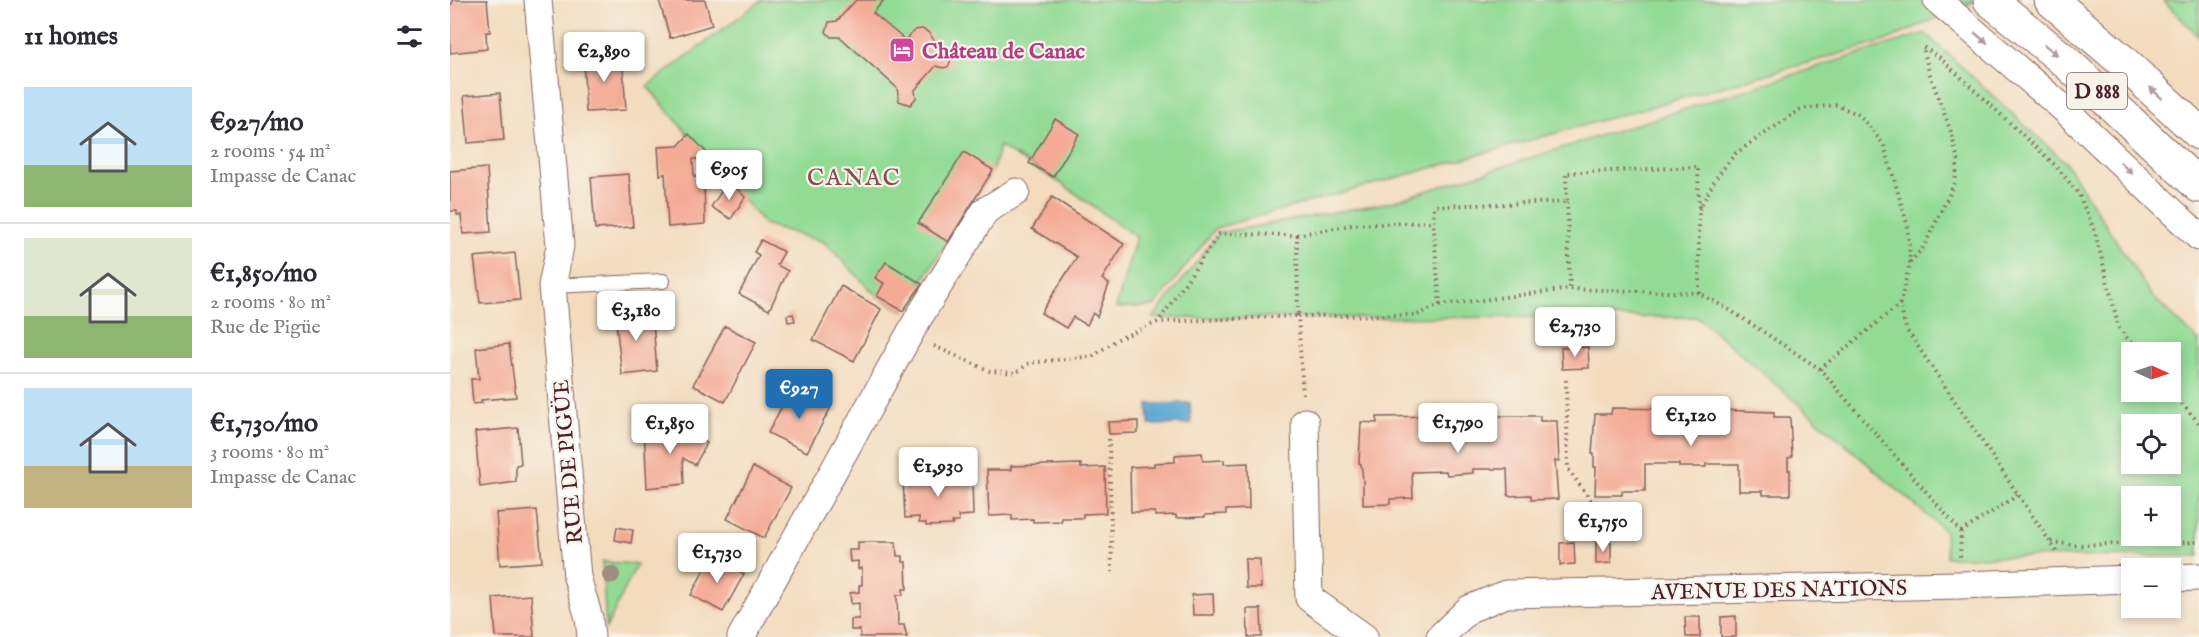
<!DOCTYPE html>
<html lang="en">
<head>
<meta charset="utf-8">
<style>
	:root { --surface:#fff; --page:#f2f2f3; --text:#2b2b33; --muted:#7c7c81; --line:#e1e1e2; --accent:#1f6fb2 }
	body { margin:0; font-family:"IM FELL English",serif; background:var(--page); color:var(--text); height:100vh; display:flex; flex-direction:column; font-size:22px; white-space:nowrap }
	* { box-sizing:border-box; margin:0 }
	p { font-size:20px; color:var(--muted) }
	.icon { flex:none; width:33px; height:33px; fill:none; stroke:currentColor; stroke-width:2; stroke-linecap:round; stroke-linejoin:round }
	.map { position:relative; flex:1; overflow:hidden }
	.sheet { display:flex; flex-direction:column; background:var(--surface); width:450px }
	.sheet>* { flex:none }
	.needle { width:39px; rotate:93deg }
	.fabs { position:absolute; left:1671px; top:342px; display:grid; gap:12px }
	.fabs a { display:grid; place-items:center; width:60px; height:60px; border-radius:0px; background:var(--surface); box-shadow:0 3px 9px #0003; font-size:30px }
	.price { position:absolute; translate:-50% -51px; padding:0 14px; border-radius:6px; background:#fff; color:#222; font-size:20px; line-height:39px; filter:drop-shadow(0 2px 3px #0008) }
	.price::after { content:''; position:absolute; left:50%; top:36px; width:18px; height:14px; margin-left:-9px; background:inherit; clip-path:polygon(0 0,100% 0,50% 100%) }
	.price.current { background:var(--accent); color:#fff }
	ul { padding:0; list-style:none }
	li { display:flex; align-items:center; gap:18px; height:150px; padding:0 24px }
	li+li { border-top:2px solid var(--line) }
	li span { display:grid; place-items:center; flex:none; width:168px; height:120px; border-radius:0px; color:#555 }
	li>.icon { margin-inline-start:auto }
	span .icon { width:72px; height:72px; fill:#fffc; stroke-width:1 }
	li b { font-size:26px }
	h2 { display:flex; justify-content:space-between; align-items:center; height:72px; padding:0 24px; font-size:26px }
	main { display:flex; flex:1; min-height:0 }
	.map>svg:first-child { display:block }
	.green { fill:#93db95; stroke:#6e7d60; stroke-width:1.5; fill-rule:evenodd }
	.water { fill:#5ca7d4; stroke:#536380; stroke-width:1.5 }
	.building { fill:#f4ab96 }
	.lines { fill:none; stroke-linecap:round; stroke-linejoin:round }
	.lane-casing { stroke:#85615e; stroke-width:16 }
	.street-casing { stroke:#85615e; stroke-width:29 }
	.highway-casing { stroke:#85615e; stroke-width:35 }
	.path { stroke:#85615e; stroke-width:4; stroke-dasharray:1.5 4.5; stroke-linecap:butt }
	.lane { stroke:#fff; stroke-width:14 }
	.street { stroke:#fff; stroke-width:27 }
	.highway { stroke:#fff; stroke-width:33 }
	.tree { fill:#a08e7c }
	.oneway { fill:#ae9aa0 }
	.labels { text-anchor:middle; stroke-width:4.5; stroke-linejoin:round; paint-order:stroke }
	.shield { fill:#f7f3e8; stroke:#7e5f64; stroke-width:1.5 }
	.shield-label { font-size:21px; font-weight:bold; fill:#4a1f2b }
	.hotel-label { font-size:22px; font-weight:bold; fill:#b23c85; stroke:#f7f3e8; text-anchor:start }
	.street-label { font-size:22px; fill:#4a1f2b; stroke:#f7f3e8 }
	.neighbourhood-label { font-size:24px; letter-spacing:1.5px; fill:#865050; stroke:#f7f3e8 }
</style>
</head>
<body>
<main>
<section class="sheet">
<h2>11 homes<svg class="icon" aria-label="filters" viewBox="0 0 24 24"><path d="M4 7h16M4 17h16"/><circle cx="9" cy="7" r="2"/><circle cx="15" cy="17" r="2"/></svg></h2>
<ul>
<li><span style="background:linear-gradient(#bfe0f5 65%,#8fb573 0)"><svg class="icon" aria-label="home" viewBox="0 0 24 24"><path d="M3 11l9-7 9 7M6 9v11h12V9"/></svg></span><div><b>€927/mo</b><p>2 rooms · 54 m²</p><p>Impasse de Canac</p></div></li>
<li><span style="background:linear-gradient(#dfe7d0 65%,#8fb573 0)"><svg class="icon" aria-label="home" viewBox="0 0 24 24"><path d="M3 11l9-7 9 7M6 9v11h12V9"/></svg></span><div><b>€1,850/mo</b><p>2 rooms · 80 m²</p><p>Rue de Pigüe</p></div></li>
<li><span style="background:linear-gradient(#bfe0f5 65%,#c2b280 0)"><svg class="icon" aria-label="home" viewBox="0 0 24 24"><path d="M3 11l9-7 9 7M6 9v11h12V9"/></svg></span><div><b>€1,730/mo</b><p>3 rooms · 80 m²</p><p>Impasse de Canac</p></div></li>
</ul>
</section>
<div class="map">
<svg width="1749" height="637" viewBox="0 0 1749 637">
	<rect width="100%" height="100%" fill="#f7f3e8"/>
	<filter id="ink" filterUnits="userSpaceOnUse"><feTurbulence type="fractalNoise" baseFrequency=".0167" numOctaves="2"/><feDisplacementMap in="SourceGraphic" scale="12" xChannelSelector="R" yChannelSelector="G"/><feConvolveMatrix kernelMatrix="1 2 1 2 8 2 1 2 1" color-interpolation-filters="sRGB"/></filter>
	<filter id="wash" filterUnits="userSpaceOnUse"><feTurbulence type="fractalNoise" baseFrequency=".008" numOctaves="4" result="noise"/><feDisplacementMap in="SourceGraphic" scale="24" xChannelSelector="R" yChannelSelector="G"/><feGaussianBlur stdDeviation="1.35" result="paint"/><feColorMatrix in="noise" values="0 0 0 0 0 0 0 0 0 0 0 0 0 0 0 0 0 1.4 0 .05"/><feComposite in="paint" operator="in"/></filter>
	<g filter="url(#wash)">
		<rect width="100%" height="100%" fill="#f3dcbe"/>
		<g class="green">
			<polygon points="312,0 1528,0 1435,41 766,228 704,306 666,308 686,237 612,184 549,146 543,170 453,311 427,296 374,242 314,224 197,86"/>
			<polygon points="1713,0 1749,0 1749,37"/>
			<path d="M1475,33L1616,163L1701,295L1749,341V556L1496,557L1495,531L1248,317L703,318L769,233L941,202ZM1682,352H1720V392H1682ZM1682,424H1720V464H1682ZM1720,496V536H1682V496Z"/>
			<polygon points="152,562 187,564 156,628"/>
		</g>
		<polygon class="water" points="740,403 741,424 699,425 698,404"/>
		<g id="blocks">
			<g class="building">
				<polygon points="2,0 37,0 40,32 36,32 37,49 0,53 0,4 2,4"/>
				<polygon points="209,0 255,0 262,25 220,38"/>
				<polygon points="406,0 434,0 423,13 455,40 465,30 472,29 478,32 487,44 499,47 502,53 499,66 494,68 486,66 465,90 466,98 460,105 449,101 447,88 390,37 381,37 376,32 379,22 387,21"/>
				<polygon points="172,53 176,110 136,112 133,56"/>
				<polygon points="50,93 54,140 18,143 14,96"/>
				<polygon points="605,119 629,134 603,177 579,163"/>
				<polygon points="239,134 257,153 250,159 243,159 244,177 254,177 255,224 218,227 215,174 210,175 208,147 228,146"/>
				<polygon points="514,152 543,170 498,242 468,223"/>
				<polygon points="37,168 41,232 13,234 11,215 7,215 7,211 0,211 0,171"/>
				<polygon points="179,174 183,227 145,229 141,177"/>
				<polygon points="279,180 295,197 281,219 261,207"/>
				<polygon points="602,197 674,244 652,279 659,284 647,317 643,313 637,325 623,317 616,328 591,313 627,257 582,229"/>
				<polygon points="311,240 334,252 327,265 338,271 319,310 289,294 309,255 304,252"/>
				<polygon points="65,253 70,300 30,303 24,257"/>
				<polygon points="436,262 472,284 453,311 427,296 434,283 425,278"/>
				<polygon points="391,286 431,309 404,361 363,340"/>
				<polygon points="202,310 207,371 172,375 165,314"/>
				<polygon points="343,314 345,321 338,322 337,315"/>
				<polygon points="275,326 306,342 275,402 243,385"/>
				<polygon points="59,344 66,397 31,400 32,403 23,404 21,379 29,379 26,348"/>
				<polygon points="1138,347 1139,368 1112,369 1111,348"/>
				<polygon points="342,387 381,407 357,452 318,433"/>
				<polygon points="1162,408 1221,409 1220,415 1265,416 1265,410 1324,412 1324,417 1340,417 1342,457 1338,458 1338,470 1340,470 1340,495 1313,495 1313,491 1289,491 1289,464 1256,464 1256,467 1229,467 1229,464 1195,464 1195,491 1172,491 1172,495 1145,495 1146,467 1144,467 1144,454 1142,454 1145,414 1161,414"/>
				<polygon points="987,416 987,422 1030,422 1031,416 1090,416 1090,421 1107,421 1109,461 1105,461 1108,499 1081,500 1081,495 1058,496 1057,469 1023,469 1023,473 997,475 996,471 962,472 963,498 940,499 940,504 913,505 913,479 911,464 909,463 911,422 927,423 927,417"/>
				<polygon points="688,421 688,433 659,434 658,422"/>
				<polygon points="228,427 257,443 245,465 233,458 234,484 197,488 194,429"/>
				<polygon points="68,428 71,464 66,465 66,482 30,487 25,432"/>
				<polygon points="752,453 753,461 774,460 774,464 798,463 799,509 776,510 776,514 755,515 755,517 726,518 726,515 705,516 705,512 681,512 680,467 704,466 704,463 725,462 725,455"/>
				<polygon points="631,464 631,468 655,467 656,513 633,514 633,518 611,518 612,521 583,522 583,519 562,520 562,515 539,516 537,470 561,470 561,466"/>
				<polygon points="303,467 341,488 314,538 277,519"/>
				<polygon points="513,468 514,477 522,477 523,515 508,516 509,522 502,522 503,525 476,526 476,523 469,523 469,517 455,518 453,479 460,479 460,470 471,470 471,479 478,478 479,482 496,481 495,478 503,477 502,469"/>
				<polygon points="87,510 92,562 50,565 46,513"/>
				<polygon points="167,527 183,530 181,543 165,540"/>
				<polygon points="408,542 446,542 447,556 453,556 453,562 456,562 457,589 453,589 453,595 447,595 448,625 454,625 457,637 410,637 410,630 401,630 401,619 409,619 409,603 401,604 400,593 409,592 409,585 412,585 412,568 408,569 408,561 400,562 399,550 408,550"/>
				<polygon points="1124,542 1125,564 1110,565 1110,543"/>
				<polygon points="1146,542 1161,542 1161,563 1146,564"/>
				<polygon points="261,557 294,574 273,612 241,595"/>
				<polygon points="795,559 810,559 811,588 796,588"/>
				<polygon points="763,594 764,615 743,615 742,595"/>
				<polygon points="81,595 84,637 46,637 43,598"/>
				<polygon points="797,609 811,609 812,637 798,637"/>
				<polygon points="1286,616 1286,637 1271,637 1271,617"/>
				<polygon points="1235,617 1250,617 1250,637 1236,637"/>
			</g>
		</g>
	</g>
	<g filter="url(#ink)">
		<use href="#blocks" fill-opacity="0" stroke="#85615e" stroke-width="1.5"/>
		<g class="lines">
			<g class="lane-casing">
				<polyline id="lane" points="102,286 213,281"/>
			</g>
			<g class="street-casing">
				<g id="street">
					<polyline points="88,0 110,246 102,286 127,577 139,618 141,637"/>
					<polyline points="1487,0 1613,108 1749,237"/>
					<polyline points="855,422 859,598 914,637"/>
					<polyline points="1720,578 1749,577"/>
					<polyline points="291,637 469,317 535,211 566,192"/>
					<polyline points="990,637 1019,609 1056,594 1509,585 1682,579"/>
				</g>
			</g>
			<g class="highway-casing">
				<g id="highway">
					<polyline points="1540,0 1615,61 1749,186"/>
					<polyline points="1601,0 1671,60 1749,133"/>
				</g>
			</g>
			<g class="path">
				<polyline points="1117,202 1120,289"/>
				<polyline points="847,235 902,225 983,222"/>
				<polyline points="1460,262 1473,248 1505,183 1508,160 1501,132 1479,72 1473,47 1489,57 1605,165 1628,193 1645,232 1669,328 1689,352"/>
				<polyline points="1249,293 1249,209 1268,175 1286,153 1351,109 1386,105 1410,115 1434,145 1458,227 1460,262 1450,304 1456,329 1609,555"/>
				<polyline points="990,305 983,222 984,206 1117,202 1116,173 1248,167 1249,207"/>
				<polyline points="484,346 540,371 566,373 579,363 643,356 668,339 708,322 769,234 847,235 848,316 708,322"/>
				<polyline points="1370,369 1450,304"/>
				<polyline points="1116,380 1118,469 1140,499 1141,534"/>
				<polyline points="1720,390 1749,423"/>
				<polyline points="853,394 848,316 967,315 990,305 1120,289 1249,293 1280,310 1370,369 1511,532 1510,560"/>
				<polyline points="659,439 662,572"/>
				<polyline points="1511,532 1568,495"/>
				<polyline points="1601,542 1625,545 1749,542"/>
			</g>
			<use href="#lane" class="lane"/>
			<use href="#street" class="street"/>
			<use href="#highway" class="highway"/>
		</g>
		<circle class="tree" cx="161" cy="575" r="9"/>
		<defs><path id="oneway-solid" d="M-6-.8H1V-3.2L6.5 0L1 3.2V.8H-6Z" transform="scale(1.5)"/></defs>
		<g class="oneway">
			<use href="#oneway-solid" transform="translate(1531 38) rotate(40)"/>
			<use href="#oneway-solid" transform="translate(1601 50) rotate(39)"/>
			<use href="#oneway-solid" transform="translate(1706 93) rotate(-137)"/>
			<use href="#oneway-solid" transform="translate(1676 168) rotate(44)"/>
		</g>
	</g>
	<defs>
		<g id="hotel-square" transform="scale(1.35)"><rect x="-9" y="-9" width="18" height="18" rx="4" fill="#d1479c" stroke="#f7f3e8"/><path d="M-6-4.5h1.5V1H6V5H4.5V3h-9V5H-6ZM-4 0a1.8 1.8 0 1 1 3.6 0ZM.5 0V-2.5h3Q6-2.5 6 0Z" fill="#fff"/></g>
	</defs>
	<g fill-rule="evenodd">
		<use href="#hotel-square" x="452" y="50"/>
	</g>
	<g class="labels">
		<rect class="shield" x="1617" y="73" width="60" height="36" rx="4.5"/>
		<g class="shield-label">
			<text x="1647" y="98">D 888</text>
		</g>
		<g class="hotel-label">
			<text x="472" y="58">Château de Canac</text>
		</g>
		<g class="street-label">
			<text transform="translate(117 462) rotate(-95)" y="8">RUE DE PIGÜE</text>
			<text transform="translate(1329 589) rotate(-1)" y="8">AVENUE DES NATIONS</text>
		</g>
		<g class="neighbourhood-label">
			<text x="404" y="185">CANAC</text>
		</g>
	</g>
</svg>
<div class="fabs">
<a><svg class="needle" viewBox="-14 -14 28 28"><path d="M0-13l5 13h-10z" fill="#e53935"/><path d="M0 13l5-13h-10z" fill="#7c7c81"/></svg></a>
<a><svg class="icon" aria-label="locate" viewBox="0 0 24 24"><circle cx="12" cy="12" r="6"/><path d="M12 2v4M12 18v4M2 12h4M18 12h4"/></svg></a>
<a>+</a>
<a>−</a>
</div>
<b class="price" style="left:154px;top:83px">€2,890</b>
<b class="price" style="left:279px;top:201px">€905</b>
<b class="price" style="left:186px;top:342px">€3,180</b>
<b class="price" style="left:1125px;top:358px">€2,730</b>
<b class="price current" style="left:349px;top:420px">€927</b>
<b class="price" style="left:1241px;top:447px">€1,120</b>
<b class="price" style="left:1008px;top:454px">€1,790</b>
<b class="price" style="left:220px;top:455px">€1,850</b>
<b class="price" style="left:488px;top:498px">€1,930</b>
<b class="price" style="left:1153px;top:553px">€1,750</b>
<b class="price" style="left:267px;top:584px">€1,730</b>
</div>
</main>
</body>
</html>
